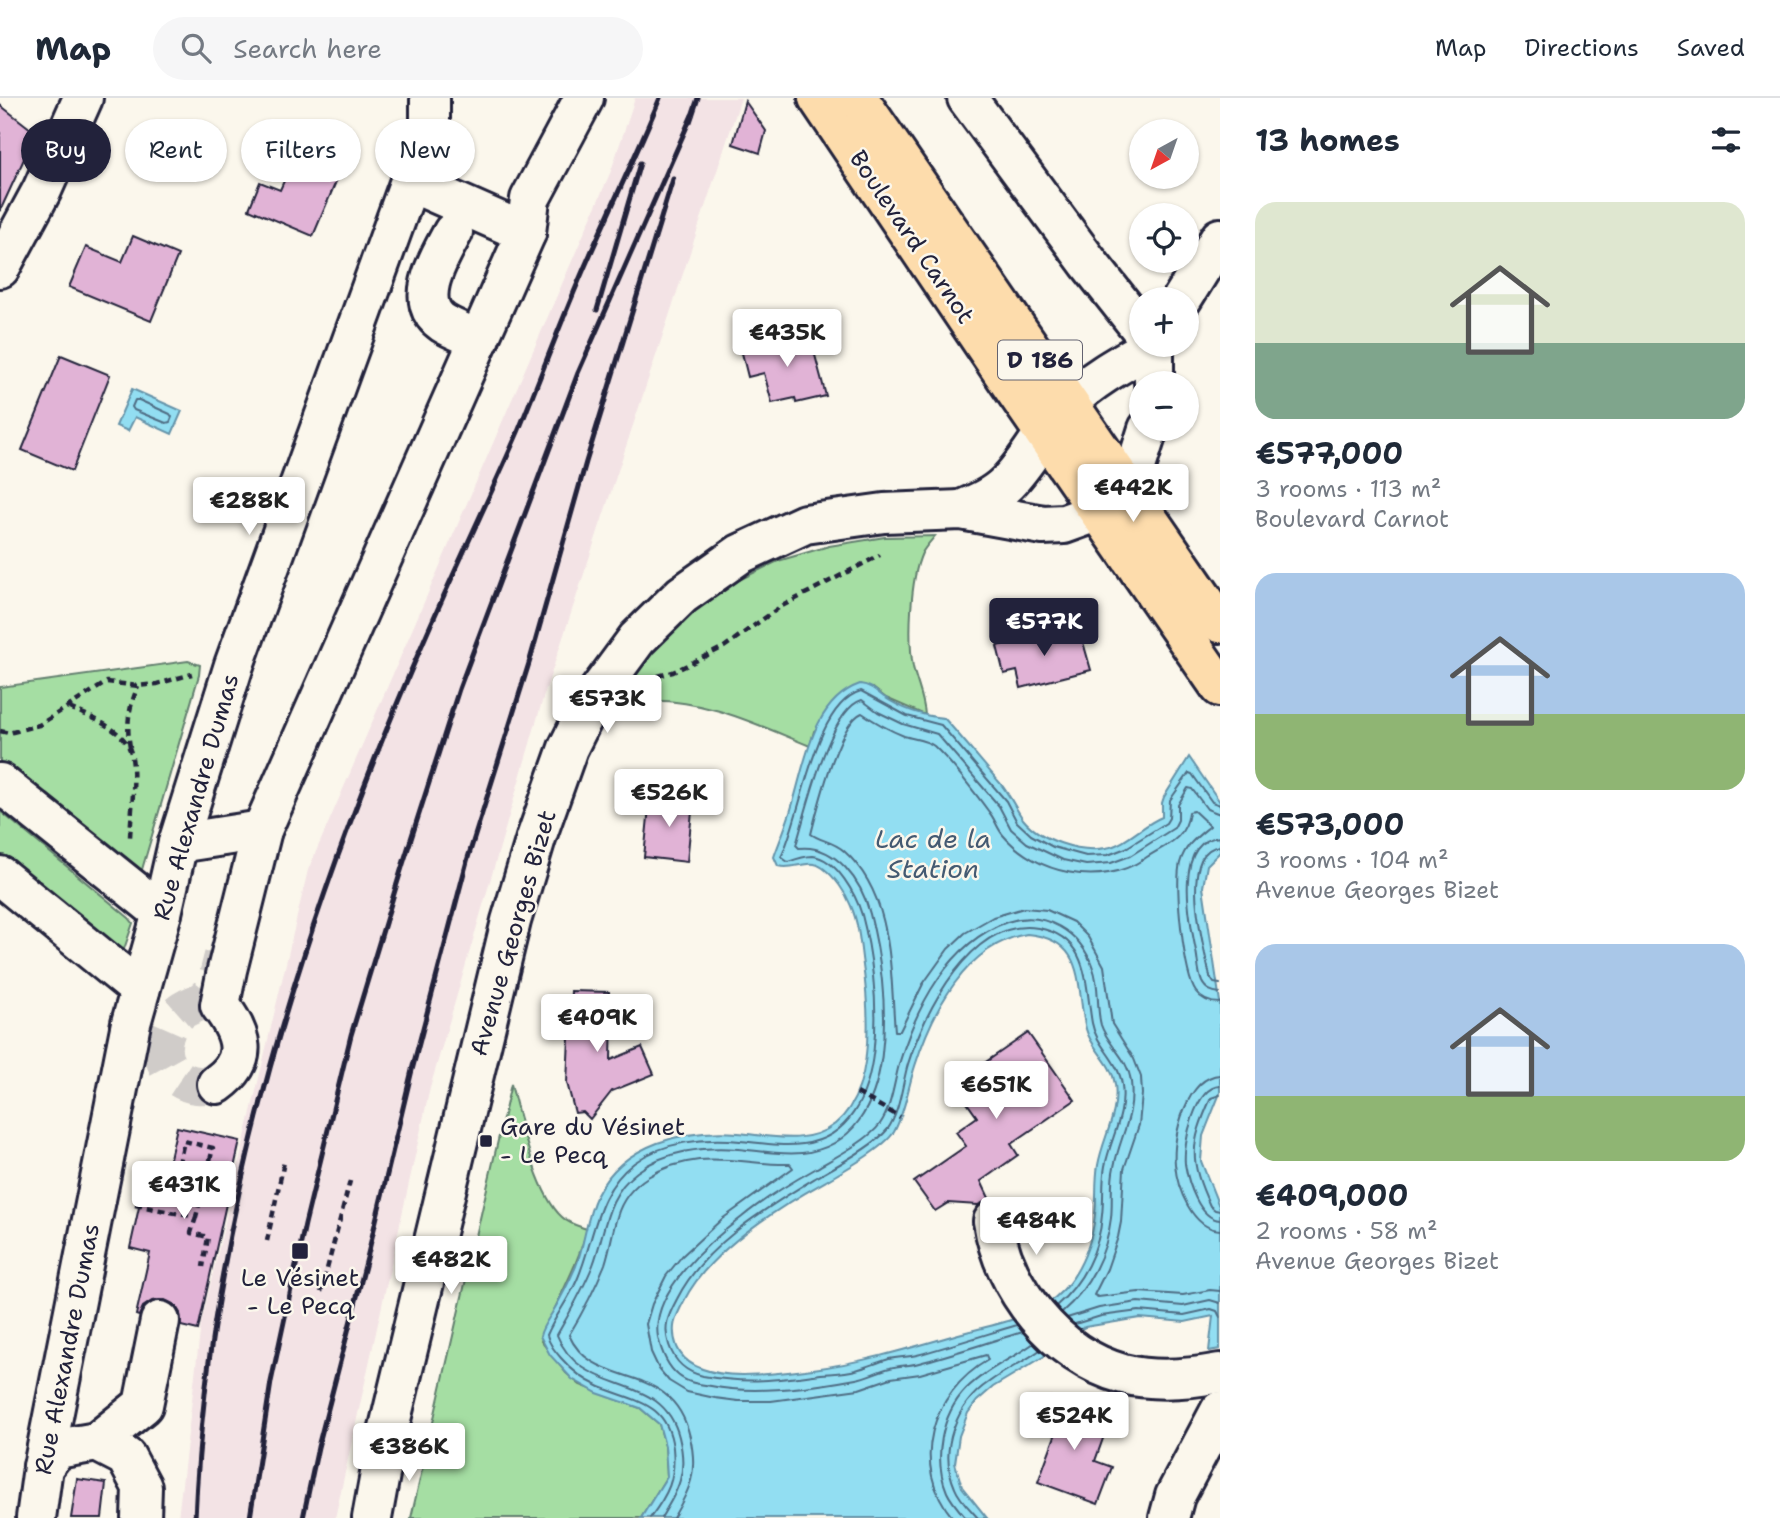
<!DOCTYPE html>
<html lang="en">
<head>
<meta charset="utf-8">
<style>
	:root { --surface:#fff; --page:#f6f6f7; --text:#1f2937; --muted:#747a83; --line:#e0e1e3; --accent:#22223b }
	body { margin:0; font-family:"Shantell Sans",sans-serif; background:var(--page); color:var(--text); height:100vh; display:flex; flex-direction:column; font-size:26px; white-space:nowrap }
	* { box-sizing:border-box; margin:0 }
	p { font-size:23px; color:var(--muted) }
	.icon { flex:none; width:38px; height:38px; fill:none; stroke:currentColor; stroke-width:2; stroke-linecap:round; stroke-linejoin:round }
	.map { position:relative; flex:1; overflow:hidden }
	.panel { display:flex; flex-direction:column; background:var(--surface); width:560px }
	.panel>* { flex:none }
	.banner { position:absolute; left:21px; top:21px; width:665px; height:63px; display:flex; gap:14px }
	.needle { width:46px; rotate:220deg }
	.tools { position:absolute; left:1129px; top:21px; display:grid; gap:14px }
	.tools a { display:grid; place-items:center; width:70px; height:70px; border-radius:50%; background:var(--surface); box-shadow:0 2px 5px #0004; font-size:35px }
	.price { position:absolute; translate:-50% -60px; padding:0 16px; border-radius:7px; background:#fff; color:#222; font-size:23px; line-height:46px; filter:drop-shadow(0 2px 4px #0008) }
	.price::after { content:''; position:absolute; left:50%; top:42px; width:21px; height:16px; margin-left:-10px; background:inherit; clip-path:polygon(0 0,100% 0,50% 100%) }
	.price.current { background:var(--accent); color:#fff }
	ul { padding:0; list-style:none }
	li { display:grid; align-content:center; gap:14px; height:371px; padding:0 35px }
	li span { display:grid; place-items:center; height:217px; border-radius:21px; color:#555 }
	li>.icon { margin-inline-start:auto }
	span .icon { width:126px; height:126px; fill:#fffc; stroke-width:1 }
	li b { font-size:30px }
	h2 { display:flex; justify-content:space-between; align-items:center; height:84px; padding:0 35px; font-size:30px }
	.pill { padding:0 24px; border-radius:32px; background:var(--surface); box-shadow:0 2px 5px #0004; font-size:24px; line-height:63px }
	.pill.current { background:var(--accent); color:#fff }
	header { display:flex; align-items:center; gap:42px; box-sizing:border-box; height:98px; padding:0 35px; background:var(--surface); border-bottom:2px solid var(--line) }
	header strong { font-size:33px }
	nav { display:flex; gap:38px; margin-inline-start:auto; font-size:24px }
	.search { width:490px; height:63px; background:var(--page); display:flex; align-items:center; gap:18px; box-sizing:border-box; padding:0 24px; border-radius:38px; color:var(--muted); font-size:26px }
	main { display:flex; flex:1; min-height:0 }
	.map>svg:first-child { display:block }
	.built { fill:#f3e3e5 }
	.green { fill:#a5dea3; stroke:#64806f; stroke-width:2 }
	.water { fill:#92def2; stroke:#6593a9; stroke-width:2; fill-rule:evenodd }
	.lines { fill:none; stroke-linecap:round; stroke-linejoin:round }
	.shore { stroke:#4f6d84; stroke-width:2 }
	.building { fill:#e1b3d6; stroke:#22223b; stroke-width:2 }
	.minor-tunnel { stroke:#d0ccc9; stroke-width:38; stroke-dasharray:38 19; stroke-linecap:butt }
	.minor-casing { stroke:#22223b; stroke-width:44 }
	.major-casing { stroke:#22223b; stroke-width:44 }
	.path { stroke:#22223b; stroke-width:4.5; stroke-dasharray:7 5; stroke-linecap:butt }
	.minor { stroke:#fbf7ec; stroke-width:38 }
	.major { stroke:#fddcac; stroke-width:38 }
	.rail { stroke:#22223b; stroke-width:5 }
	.poi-dot { fill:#22223b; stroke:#fbf7ec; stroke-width:2.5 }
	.labels { text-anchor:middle; stroke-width:5; stroke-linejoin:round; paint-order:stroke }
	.shield { fill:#fbf7ec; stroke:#636270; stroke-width:2 }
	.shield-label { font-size:23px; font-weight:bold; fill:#22223b }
	.street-label { font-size:24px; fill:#22223b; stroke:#fbf7ec }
	.poi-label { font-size:24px; fill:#22223b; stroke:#fbf7ec; text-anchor:start }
	.water-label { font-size:26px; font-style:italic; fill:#445a72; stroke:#fbf7ec }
</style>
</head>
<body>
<header>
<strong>Map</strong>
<div class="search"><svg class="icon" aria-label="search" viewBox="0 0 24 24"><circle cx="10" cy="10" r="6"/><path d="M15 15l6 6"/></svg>Search here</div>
<nav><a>Map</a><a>Directions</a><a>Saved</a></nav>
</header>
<main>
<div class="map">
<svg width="1220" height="1420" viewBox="0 0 1220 1420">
	<rect width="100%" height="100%" fill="#fbf7ec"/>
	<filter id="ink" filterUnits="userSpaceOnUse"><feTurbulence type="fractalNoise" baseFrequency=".0143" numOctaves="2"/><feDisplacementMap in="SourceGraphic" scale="14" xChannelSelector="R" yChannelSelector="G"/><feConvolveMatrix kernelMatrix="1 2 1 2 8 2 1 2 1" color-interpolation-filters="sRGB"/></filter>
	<g filter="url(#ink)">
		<polygon class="built" points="635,0 741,0 544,597 430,990 335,1420 178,1420 201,1226 308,772 611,73"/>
		<g class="green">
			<path d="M935,438C931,443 925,449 922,455C910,481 908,541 913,569C917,586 924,600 925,617L886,600L873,590L814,633L810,648C758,627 702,599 644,603C632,604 619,607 606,609L645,558L697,509L737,483L778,463L829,448L885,439Z"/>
			<polygon points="188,563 200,567 199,577 141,775 0,676 0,589"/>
			<polygon points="0,713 129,820 133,825 122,857 0,766"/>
			<path d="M511,986C520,1020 536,1096 562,1119C569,1126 578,1128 587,1131C577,1171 555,1205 541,1243L566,1275L580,1287L640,1310L659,1326L665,1348L667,1378L641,1420H411Z"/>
		</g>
		<g class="water">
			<polygon points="132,291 182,313 172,336 135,319 128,333 116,328"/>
			<path d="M860,586C871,587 876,593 884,599C902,611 923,618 944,620C963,641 981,663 1000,685C1010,697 1015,710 1023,721C1040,742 1079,755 1106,750C1127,746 1142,727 1162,719V705L1164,699L1189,659L1220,704V754L1207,767L1203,789L1220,904V995L1203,1038L1201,1063L1220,1111V1251L1209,1253L1213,1218L1185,1224L1140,1220L1085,1229L1071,1236L1043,1259L993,1289L977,1303L968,1315L959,1338L955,1365L962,1389L987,1420H641L667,1378L665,1348L659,1326L640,1310L597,1295L572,1281L550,1257L540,1238C542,1229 547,1223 552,1215C561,1200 569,1184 576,1168C585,1145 586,1119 597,1097C623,1045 685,1031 738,1035C771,1038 807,1048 835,1026C877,992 869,907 862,860C860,843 858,824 851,808C846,795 835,779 823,770C809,759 794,773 778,768L774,759C780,742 787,726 792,708C805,666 812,603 860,586ZM1027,836C1088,842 1075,888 1086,931C1091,951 1112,964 1115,986C1119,1016 1103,1039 1098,1067C1095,1083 1097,1100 1095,1116C1093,1142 1081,1173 1063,1192C1034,1223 987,1227 948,1239C904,1252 859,1265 813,1271C777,1275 694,1290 677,1249C670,1230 675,1220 684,1203C708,1154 779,1109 826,1083C843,1073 884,1050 894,1034C905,1015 908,989 915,968C932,914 966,846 1027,836Z"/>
		</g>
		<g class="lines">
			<g class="shore">
				<polygon points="135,302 139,302 170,316 172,319 170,324 166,325 134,312 132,309"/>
				<path d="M1220,739C1172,742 1190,824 1196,853C1198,862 1198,875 1202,884C1206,892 1212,894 1220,895"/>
				<path d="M1220,748C1176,753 1205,853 1210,879L1214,885L1220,886"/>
				<path d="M1220,905C1210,905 1202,902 1196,894C1184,878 1174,786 1180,765C1185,747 1197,739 1210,728L1194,713L1189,714C1186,742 1165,747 1144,761C1101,790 1036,776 1003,737C997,730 995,721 989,714C973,692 954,667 934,648C927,642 913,641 904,638C889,632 875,624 862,615C838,625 818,710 811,736C820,743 833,743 844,753C894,797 890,873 895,933H900L923,886L948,851L965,835L993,819L1024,810L1047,812L1073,824L1088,839L1104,868L1112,926L1134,961L1141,979L1142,996L1139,1027L1124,1071L1121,1124L1118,1139L1107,1171L1094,1197L1098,1199L1139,1194L1183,1197L1210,1192L1220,1193"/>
				<path d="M1220,977C1187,979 1172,1038 1175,1066C1177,1090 1192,1131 1220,1132"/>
				<path d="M1220,988C1195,989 1183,1045 1185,1066C1188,1084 1199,1121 1220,1122"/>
				<path d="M1220,997L1211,1000C1190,1047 1189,1062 1210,1108L1215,1112L1220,1113"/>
				<polyline points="1067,1220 1099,1210 1138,1204 1183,1208 1210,1202 1220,1205"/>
				<polyline points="1075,1226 1101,1218 1139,1213 1184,1217 1211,1211 1217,1213 1220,1219"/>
				<path d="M1017,1227C984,1237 950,1248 917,1257C908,1259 898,1259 889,1261C878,1264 867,1269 856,1272C845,1275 833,1275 821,1276C778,1282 747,1286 703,1278C686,1274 675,1265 669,1247C663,1228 668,1218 677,1201C704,1147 766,1110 817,1079C835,1069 874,1048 887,1032C900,1015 902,986 908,966C924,915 972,818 1038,830C1090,839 1085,887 1092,925C1096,948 1119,962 1122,987C1126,1017 1111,1039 1105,1068C1102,1084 1104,1101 1102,1117C1100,1151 1082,1186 1056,1208"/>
				<path d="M1023,1234C988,1244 954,1256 919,1265C909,1268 900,1267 890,1270C878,1273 867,1279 856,1281C813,1289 754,1297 711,1288C699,1286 687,1285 678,1277C666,1267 661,1252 658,1239C650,1194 710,1143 742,1119C764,1101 790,1085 815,1071C832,1061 869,1042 880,1026C892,1009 894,983 900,963C917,908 949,845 1007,824C1044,811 1081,834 1093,870C1100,888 1096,909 1101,927C1108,948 1128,959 1131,984C1135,1018 1120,1038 1114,1069C1110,1085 1113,1103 1111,1120C1107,1155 1089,1191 1062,1214"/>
				<path d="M650,1420C668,1396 676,1381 673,1350C667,1304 636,1304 600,1289C584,1282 572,1273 561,1260C555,1253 549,1246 547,1237C555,1218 569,1201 577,1182C595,1141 595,1094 634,1065C662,1044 705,1039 740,1043C761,1045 782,1049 803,1046C896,1034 879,881 862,817C856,797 837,761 813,758C804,758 796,761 788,764L781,759C802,718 813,607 861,593L907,618L941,627L1006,703L1017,724L1031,737L1053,749L1086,758L1108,757L1126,750L1166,725L1169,720L1170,702L1189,675L1192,676L1212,704L1220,707"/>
				<path d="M661,1420C679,1390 688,1375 679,1339C662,1271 582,1301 557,1237C570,1214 583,1192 593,1167C606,1133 605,1098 637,1074C664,1053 705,1048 738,1051C760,1053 780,1057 802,1055C905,1044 889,887 870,816C862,784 836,746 799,750L796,747C806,715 829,611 862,602L878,614L903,626L937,636L999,708L1011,731L1027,745L1063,762L1086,767L1099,766L1111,765L1130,758L1174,730L1178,722V707L1188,690L1192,691L1207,711L1220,716"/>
				<path d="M673,1420C691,1390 698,1374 690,1339C672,1260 594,1294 569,1237C583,1214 595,1191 605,1166C610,1151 612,1135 617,1119C627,1083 664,1066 699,1062C730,1059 759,1067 790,1066L793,1070L722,1121L682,1158L666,1178L652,1206L646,1226L651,1254L659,1271L669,1283L687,1294L715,1300L738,1303H771L859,1291L891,1280L920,1276L986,1257L988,1262C931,1295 909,1367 953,1420"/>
				<path d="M966,1420C959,1412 951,1403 947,1394C933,1361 941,1317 966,1291C985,1272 1012,1261 1034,1245"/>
				<path d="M978,1420C970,1411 959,1401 955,1390C938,1352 956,1306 989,1284C1005,1272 1024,1264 1040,1252"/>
			</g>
		</g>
		<g class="building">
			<polygon points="745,3 766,33 760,55 733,46"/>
			<polygon points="0,7 36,35 0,113"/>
			<polygon points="299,49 343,67 313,138 249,111 260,84 280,92"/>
			<polygon points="133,138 178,157 151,223 69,189 86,149 122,164"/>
			<polygon points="807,235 809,247 812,246 826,298 796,305 795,300 772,305 764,275 748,279 741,251"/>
			<polygon points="61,257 110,277 72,373 22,352"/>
			<polygon points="1053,533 1056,543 1081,537 1091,572 1021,590 1017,573 1004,576 997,548"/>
			<polygon points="650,699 693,703 687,764 644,759"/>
			<polygon points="571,893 609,894 609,913 612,913 611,962 642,949 654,976 612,993 590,1021 583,1014 575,1015 567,985"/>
			<polygon points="1028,935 1075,1002 1011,1046 1018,1057 981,1083 990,1102 978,1107 948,1105 935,1113 914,1084 966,1048 956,1034 977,1019 958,992 969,985 964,979"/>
			<polygon points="177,1029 240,1043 198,1232 181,1228 180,1215 175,1207 165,1202 152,1203 143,1209 139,1218 136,1217 150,1155 130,1150 149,1064 168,1069"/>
			<polygon points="1051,1299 1101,1318 1096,1332 1105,1335 1095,1363 1112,1369 1098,1406 1038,1384 1056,1335 1041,1328"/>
			<polygon points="77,1381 106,1385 102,1420 71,1420"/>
		</g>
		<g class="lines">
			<path class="minor-tunnel" d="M217,986C199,989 185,988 172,974C155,957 164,924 183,912C194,905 202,906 210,895C217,885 220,870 223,858"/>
			<g class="minor-casing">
				<g id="minor">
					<polyline points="967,0 1088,164 1141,231"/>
					<polyline points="410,84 526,135"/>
					<path d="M453,134C440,158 411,204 443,225C454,232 467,236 479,242"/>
					<polyline points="0,170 42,92 83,0"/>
					<polyline points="1182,201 1220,140"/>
					<polyline points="1154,247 1154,285"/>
					<path d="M961,412C978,405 994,398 1007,385C1031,361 1045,328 1069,304C1093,280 1124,264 1154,247"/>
					<polyline points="0,685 162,815"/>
					<polyline points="178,745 262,732"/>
					<polyline points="0,778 140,892"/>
					<path d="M217,986C251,962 242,936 220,907L227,872L262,732L526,135L530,101L584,0"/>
					<path d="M993,1123C1003,1190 1056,1258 1123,1276C1155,1284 1188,1281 1220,1275"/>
					<polyline points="97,1344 126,1359 142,1389 141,1420"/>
					<polyline points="43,1369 57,1351 97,1344 143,1307 160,1223"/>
					<polyline points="36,1420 43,1369 131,925 162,815 178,745 234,567 430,28 430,0"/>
					<polyline points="372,1420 387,1338 511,823 536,740 568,650 582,622 595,598 637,541 682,497 740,456 805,426 884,415 961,412 1043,427 1064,426 1100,413 1129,391 1148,331"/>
					<polyline points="1169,1420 1175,1398 1220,1313"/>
				</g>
			</g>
			<g class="major-casing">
				<g id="major">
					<polyline points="818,0 1009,284 1220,589"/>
					<polyline points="858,0 1220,525"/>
				</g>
			</g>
			<g class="path">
				<polyline points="658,578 673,574 724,549 780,509 880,457"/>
				<path d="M69,610C87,617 123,631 130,652C137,671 131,717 130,739"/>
				<polyline points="0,633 9,635 39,627 107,584 138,588 157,586 192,576"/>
				<path d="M130,649C126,625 129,610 138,588"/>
				<polyline points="857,995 900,1019"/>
				<polyline points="135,1107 196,1119 213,1050 184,1043 178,1070"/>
				<polyline points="196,1119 191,1135 208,1139 203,1169"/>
				<polyline points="267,1143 284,1064"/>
				<polyline points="321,1194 350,1083"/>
			</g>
			<use href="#minor" class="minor"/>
			<use href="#major" class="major"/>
			<g class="rail">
				<polyline points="690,24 698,0"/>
				<polyline points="597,212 640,65"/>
				<path d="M195,1420C208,1118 305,816 425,540C455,471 488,403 518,334C540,280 560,226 583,173C608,115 636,58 660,0"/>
				<polyline points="250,1420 271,1284 305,1126 351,937 403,766 459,591 578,275 692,17"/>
				<polyline points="303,1420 318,1349 367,1160 412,972 467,763 530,562 586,364 673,81"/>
			</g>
		</g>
	</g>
	<g class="poi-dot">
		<rect x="479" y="1036" width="14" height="14" rx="3.5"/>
		<rect x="291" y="1144" width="18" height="18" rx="3.5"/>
	</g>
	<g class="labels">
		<rect class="shield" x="998" y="242.5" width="84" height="39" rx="5"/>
		<g class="shield-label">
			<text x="1040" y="270">D 186</text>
		</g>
		<g class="street-label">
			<text transform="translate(912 139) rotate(56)" y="8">Boulevard Carnot</text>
			<text transform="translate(196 699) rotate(-74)" y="8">Rue Alexandre Dumas</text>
			<text transform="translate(513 835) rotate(-74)" y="8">Avenue Georges Bizet</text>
			<text transform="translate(67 1251) rotate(-79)" y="8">Rue Alexandre Dumas</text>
		</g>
		<g class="poi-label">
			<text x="500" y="1037">Gare du Vésinet<tspan x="500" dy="28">- Le Pecq</tspan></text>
			<text x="300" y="1188" text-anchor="middle">Le Vésinet<tspan x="300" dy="28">- Le Pecq</tspan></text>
		</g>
		<g class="water-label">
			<text x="933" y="750">Lac de la<tspan x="933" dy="30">Station</tspan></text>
		</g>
	</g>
</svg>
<div class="tools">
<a><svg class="needle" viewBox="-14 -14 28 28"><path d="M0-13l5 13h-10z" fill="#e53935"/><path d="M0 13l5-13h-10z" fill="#747a83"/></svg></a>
<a><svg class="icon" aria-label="locate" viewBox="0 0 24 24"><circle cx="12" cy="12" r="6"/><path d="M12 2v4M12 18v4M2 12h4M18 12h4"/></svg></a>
<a>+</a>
<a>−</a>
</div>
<b class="price" style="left:787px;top:271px">€435K</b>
<b class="price" style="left:1133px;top:426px">€442K</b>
<b class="price" style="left:249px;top:439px">€288K</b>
<b class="price current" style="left:1044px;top:560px">€577K</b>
<b class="price" style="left:607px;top:637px">€573K</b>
<b class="price" style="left:669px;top:731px">€526K</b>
<b class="price" style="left:597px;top:956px">€409K</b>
<b class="price" style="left:996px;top:1023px">€651K</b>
<b class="price" style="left:184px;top:1123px">€431K</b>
<b class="price" style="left:1036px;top:1159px">€484K</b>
<b class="price" style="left:451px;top:1198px">€482K</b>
<b class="price" style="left:1074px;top:1354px">€524K</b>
<b class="price" style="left:409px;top:1385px">€386K</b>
<div class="banner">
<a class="pill current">Buy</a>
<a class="pill">Rent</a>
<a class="pill">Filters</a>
<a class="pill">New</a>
</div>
</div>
<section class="panel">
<h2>13 homes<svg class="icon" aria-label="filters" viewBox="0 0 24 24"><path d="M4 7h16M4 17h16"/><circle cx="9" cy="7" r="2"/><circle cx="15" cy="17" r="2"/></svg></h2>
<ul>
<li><span style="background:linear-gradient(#dfe7d0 65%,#7fa58c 0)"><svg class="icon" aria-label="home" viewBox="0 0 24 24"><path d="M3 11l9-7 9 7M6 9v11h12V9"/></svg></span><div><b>€577,000</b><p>3 rooms · 113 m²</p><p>Boulevard Carnot</p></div></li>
<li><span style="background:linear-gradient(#a9c7e8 65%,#8fb573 0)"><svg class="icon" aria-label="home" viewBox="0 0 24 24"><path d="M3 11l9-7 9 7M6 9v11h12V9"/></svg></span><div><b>€573,000</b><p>3 rooms · 104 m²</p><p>Avenue Georges Bizet</p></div></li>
<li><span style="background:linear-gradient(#a9c7e8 70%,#8fb573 0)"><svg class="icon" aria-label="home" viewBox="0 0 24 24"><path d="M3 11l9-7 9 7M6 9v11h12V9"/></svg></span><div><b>€409,000</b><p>2 rooms · 58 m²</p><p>Avenue Georges Bizet</p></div></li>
</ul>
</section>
</main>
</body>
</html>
